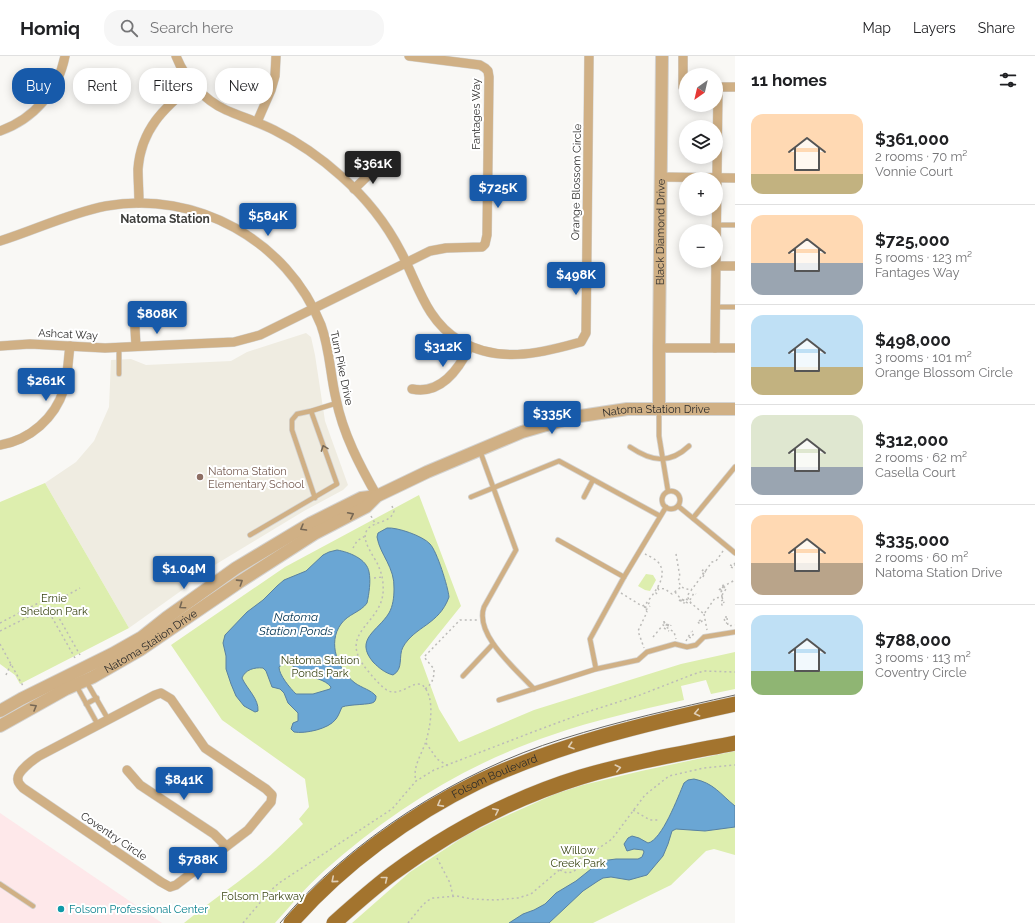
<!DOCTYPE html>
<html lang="en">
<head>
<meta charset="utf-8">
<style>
	:root { --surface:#fff; --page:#f6f6f6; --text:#202124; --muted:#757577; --line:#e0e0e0; --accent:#175aaa }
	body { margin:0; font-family:Raleway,sans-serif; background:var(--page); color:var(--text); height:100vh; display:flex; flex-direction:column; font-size:15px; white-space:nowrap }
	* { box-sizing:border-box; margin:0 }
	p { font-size:13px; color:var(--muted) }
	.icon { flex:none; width:22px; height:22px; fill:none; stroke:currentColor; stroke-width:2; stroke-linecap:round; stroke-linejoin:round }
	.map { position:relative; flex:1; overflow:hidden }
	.drawer { display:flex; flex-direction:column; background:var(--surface); width:300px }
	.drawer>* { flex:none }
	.banner { position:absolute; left:12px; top:12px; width:380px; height:36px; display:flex; gap:8px }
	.needle { width:26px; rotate:214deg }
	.fabs { position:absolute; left:679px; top:12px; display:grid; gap:8px }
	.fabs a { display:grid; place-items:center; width:44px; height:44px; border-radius:50%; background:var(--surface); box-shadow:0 2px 10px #0003; font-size:20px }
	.price { position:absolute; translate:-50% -34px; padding:0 9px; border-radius:4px; background:var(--accent); color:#fff; font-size:13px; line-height:26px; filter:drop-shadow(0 1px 2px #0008) }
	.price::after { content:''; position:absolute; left:50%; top:24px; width:12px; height:9px; margin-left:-6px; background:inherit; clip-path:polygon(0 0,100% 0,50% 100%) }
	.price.active { background:#222; color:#fff }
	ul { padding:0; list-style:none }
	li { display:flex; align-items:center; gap:12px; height:100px; padding:0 16px }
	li+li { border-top:1px solid var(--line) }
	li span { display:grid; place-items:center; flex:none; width:112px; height:80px; border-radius:12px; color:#555 }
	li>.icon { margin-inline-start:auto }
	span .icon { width:48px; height:48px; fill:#fffc; stroke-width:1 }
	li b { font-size:17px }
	h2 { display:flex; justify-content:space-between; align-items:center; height:48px; padding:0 16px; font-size:17px }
	.tag { padding:0 14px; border-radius:16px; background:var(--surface); box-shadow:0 2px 10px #0003; font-size:14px; line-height:36px }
	.tag.active { background:var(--accent); color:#fff }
	header { display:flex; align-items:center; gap:24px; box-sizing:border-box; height:56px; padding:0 20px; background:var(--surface); border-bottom:1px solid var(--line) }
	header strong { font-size:19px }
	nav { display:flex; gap:22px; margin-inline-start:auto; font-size:14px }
	.search { width:280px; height:36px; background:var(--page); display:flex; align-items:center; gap:10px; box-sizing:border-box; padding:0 14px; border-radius:16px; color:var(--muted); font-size:15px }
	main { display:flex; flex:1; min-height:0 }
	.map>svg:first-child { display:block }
	.commercial { fill:#fee8ea }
	.built { fill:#efece1 }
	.green { fill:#ddeeae }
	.water { fill:#6aa6d4; stroke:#5881a1; fill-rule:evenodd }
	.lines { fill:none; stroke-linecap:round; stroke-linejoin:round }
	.service-casing { stroke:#d4d3d1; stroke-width:6 }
	.minor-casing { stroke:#d4d3d1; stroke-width:10 }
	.tertiary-casing { stroke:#d4d3d1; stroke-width:14 }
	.primary-casing { stroke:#d4d3d1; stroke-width:16 }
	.path { stroke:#bcbbb8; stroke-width:1.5; stroke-dasharray:2 3; stroke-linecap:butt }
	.service { stroke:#d0b085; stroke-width:4.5 }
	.minor { stroke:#d0b085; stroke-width:9 }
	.tertiary { stroke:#d0b085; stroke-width:12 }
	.primary { stroke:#a3742e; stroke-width:15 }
	.tram { stroke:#6a6967; stroke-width:1 }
	.path-bridge { stroke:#bcbbb8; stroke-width:1.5; stroke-dasharray:2 3; stroke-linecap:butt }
	.oneway { stroke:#766754 }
	.oneway2 { stroke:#dfceb6 }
	.education-dot { fill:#8d6e63; stroke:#fff; stroke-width:1.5 }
	.culture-dot { fill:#0f9aa8; stroke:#fff; stroke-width:1.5 }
	.labels { text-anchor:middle; stroke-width:4; stroke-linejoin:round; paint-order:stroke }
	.street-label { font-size:11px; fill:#2d2c2b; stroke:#fff }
	.education-label { font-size:11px; fill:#785e54; stroke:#fff; text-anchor:start }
	.park-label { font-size:11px; fill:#394412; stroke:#fff }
	.culture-label { font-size:11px; fill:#0d838f; stroke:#fff; text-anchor:start }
	.neighbourhood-label { font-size:12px; font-weight:bold; fill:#3f3f3c; stroke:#fff }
	.water-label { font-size:12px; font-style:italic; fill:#033554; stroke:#fff }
</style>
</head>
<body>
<header>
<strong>Homiq</strong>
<div class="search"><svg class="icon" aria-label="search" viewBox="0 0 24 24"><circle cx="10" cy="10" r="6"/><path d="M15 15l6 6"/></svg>Search here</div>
<nav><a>Map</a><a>Layers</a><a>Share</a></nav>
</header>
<main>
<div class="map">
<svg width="735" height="867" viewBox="0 0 735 867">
	<rect width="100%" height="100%" fill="#f9f8f5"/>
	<polygon class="commercial" points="0,757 162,867 0,867"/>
	<polygon class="built" points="306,277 311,281 315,299 325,365 348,429 343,434 304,455 185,527 185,532 129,572 45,427 76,406 94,385 109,351 111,304 131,303 146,309 231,305 247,296"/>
	<g class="green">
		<polygon points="45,427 129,572 20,628 15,619 0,608 0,446"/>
		<path d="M419,439L461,550L420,601L439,653L459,686L534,654L681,608L735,596V633L711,638L706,624L681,630L684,644C640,654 595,664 552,679C468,707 391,755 325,814C307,830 291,849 275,867H184C208,847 234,830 258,810C274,797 288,782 303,768L299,763L309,751L305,723L222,664L171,589L285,511Z"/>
		<polygon points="646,518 653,519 656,524 650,535 645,534 638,530"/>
		<polygon points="735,695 735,799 714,793 706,795 671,829 593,867 352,867 410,816 465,780 497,764 555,738 583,729 641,715"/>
	</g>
	<g class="water">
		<path d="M387,472C397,471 423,480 430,488C437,495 448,531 449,541C439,569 415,570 403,591C398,600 404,613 393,619C385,617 379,612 373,606C354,583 378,575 389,557C393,550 394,541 394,533C395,511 380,499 377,481L378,477Z"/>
		<path d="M337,494C349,496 367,503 369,516C371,525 369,538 367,547C361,556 348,558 341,568C327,587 338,614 355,627C362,632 371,634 376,640C376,642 376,644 374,646C371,649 350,648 342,651C340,655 339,659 336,663C329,673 305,678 294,676L291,673L293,667L298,665V657L288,647L284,637L280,633L272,631L266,615L263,612C254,611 245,614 242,622C247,633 259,643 258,655L255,656L244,650L236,640L231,628L226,613V600L223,587L225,579L247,556L263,544L277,530L284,524L306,515L323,499L329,496ZM284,607C292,607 297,614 304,618C312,622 325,623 331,631L330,633L313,638H296C290,632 279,619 279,611Z"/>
		<path d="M694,723C714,727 720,738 735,750V771L705,775L676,773L672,775L668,788L663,800L647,819L629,824L611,821L603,822L598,825L583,835L549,867H509L523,858L534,854L545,848L556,837L576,825L601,805L616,803H638L642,801L644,796L643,794L634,793L627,795L624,788L628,782L632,780L639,782L648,787C662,784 678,741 684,727L688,724Z"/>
	</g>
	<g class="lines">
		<g class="service-casing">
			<g id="service">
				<polyline points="716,169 735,169"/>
				<polyline points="716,251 735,251"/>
				<polyline points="119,318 119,291"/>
				<polyline points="659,353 659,380 668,435"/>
				<path d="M630,391C651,405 669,409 689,390"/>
				<path d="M480,395L516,494L484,551C474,579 517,614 534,633"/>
				<circle cx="671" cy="444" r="9"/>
				<polyline points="471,441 559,405 660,460"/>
				<polyline points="584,441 593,424"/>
				<polyline points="315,442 292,374 292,364 297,358 311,355 337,347"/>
				<polyline points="678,450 735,497"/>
				<polyline points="693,462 735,411"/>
				<polyline points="250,479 337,428 311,355"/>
				<polyline points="558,484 624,521"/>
				<polyline points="596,613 590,583 624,521 666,451"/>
				<polyline points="463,620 493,588"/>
				<polyline points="86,625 108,663"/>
				<polyline points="76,629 98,669"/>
				<polyline points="499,644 596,613 638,604 647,596 675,588 687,591 696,589 704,581 735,576"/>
				<polyline points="86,648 97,642"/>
				<polyline points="0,828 33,850"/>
			</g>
		</g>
		<g class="minor-casing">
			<g id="minor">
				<path d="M176,0C185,23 204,44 226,54C242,61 258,66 274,74C298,86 321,102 341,120C365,141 386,167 401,196C418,228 426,265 460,285C497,307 538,298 577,287L581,286L586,277L589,0"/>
				<polyline points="683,0 683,31 686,31"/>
				<polyline points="716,31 735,31"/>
				<polyline points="257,66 271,34 275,20 276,0"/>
				<path d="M0,75C34,63 58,35 65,0"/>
				<polyline points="661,121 735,122"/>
				<polyline points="354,133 378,110"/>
				<path d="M139,147C139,136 138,124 138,113C141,73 164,52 193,28"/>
				<path d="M0,185C35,174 70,157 106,150C196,134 287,184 321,269C330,294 330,318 336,343C343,378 360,410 377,440"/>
				<polyline points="716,210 735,210"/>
				<polyline points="134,255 136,290"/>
				<polyline points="0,290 30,288 105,292 234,286 260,279 430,195 446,192 482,191 485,188 487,179 489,21 488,15 485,12 480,9 409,0"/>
				<polyline points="659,292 735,292"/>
				<polyline points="715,292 718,31"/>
				<path d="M412,333C441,339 459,313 470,290"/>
				<path d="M0,389C30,384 55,362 64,333C68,319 68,304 70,290"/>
				<path d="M161,637L171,643L205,692L266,733L272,739L271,746L248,774L176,829L170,831L161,826L23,732C21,730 18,727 18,724C16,716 33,704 39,700L155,639Z"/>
				<polyline points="127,714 140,729 214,778 226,790"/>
			</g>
		</g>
		<g class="tertiary-casing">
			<g id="tertiary">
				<path id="s1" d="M659,352V292L662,0"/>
				<polyline points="0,655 21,643 112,598 142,581 166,562 236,512 311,467 361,442 377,440"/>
				<path id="s2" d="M0,670L66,633L93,621L140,594L241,525L314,478L366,451L377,440L427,416L522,376L574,361L627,353H735"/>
			</g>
		</g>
		<g class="primary-casing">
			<g id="primary">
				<path id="s3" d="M291,867C341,809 410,759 478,726C559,688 648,667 735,648"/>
				<path d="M334,867C353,850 372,833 392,818C449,776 513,742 581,721C631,706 684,697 735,687"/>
			</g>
		</g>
		<g class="path">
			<path d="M392,450L394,455C390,469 371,464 366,476C362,486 374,500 378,509C381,516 383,522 383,529C387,569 333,574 368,615C373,621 378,627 384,632C402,648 419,610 429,640C433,653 430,672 426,685C422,698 412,711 416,725"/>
			<polyline points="371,460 376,469"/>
			<polyline points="353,492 357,485 365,480"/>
			<polyline points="723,495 716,505 712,506 687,540 691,547 704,558 715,542 722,541 721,536 726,529 735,524"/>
			<path d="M676,498L680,521L678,525C682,532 684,534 692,533"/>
			<polyline points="730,509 733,510 735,507"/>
			<polyline points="731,511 733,512 735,509"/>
			<polyline points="374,522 382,521"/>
			<polyline points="657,532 665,533 672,538 681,531"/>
			<polyline points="720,533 721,534 725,528 724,527"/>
			<polyline points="675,536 680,542 689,548 691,547"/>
			<path d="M621,537L642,550L645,549C653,538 670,520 658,506C655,503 649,500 645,498"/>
			<polyline points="657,538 656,537 659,533"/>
			<polyline points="722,541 724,547"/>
			<polyline points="679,544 684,547"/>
			<polyline points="690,544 694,537 696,538"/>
			<polyline points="723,544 721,545 722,549 724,549"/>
			<polyline points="644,550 647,556 638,575 644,592"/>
			<polyline points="645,552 649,547 650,548"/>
			<polyline points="54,553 55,546 80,532"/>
			<polyline points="646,554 650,550"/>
			<polyline points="704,558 707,574"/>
			<polyline points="727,561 724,561 725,567 727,567"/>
			<polyline points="727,562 728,570 735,569"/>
			<polyline points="699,565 703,562"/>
			<polyline points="665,566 664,567 670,571 671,569"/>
			<polyline points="698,566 700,568 704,562"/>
			<polyline points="0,567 46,543 52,554"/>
			<polyline points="0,575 46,552 49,556"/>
			<polyline points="653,581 663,569 674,576 676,583"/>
			<polyline points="689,581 691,582 694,577 692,575"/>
			<polyline points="686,585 691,576"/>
			<polyline points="0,588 23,630"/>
			<polyline points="75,602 49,556 54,553 80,599"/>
			<polyline points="6,619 11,608"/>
			<path d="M425,633C433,627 434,622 434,613L424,601L460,564H478"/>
			<polyline points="426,687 437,703 448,710"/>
			<polyline points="633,754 650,764 658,764"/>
			<polyline points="437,802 450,827 453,840"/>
			<polyline points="560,814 567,817 573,816 579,811 584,800"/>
			<polyline points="243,867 269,836 279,827 392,753 416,725 434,714 538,674 584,657 640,639 694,618 704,615 735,616"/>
			<polyline points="408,867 421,851 427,845 433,842 457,840 472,843 495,844 518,842 531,838 558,815 599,792 612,783 645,739 669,720 704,712 735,709"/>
		</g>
		<use href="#service" class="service"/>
		<use href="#minor" class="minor"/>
		<use href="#tertiary" class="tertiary"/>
		<use href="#primary" class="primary"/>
		<path class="tram" d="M280,867C349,784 459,715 562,683C619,665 677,652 735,639"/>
		<g class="path-bridge">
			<polyline points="704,518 701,516 704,513 706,514"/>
			<polyline points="703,521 706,514 707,515"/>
			<polyline points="719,534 722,531 724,528"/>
			<polyline points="722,539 726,533 722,531"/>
			<polyline points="680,544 685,547"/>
			<polyline points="683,545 685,542 691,547"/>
			<polyline points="664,565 664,566 670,570 670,569"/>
			<polyline points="667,568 664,572 669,575"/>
		</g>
	</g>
	<defs><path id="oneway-chevron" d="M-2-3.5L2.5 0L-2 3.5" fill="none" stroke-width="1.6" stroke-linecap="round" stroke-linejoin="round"/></defs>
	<g class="oneway">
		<use href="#oneway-chevron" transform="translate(324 392) rotate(-110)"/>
		<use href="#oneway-chevron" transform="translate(351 459) rotate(-27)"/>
		<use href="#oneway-chevron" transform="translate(303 472) rotate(150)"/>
		<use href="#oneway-chevron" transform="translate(240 526) rotate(-33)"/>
		<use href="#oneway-chevron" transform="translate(182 550) rotate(145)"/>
		<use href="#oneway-chevron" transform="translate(34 651) rotate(-30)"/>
	</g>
	<g class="oneway2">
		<use href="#oneway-chevron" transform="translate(697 657) rotate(168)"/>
		<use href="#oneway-chevron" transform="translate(571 690) rotate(162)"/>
		<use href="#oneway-chevron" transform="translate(618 712) rotate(-14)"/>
		<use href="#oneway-chevron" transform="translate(440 748) rotate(151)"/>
		<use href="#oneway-chevron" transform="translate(496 755) rotate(-26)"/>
		<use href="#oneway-chevron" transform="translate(385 823) rotate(-39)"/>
		<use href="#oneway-chevron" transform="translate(334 824) rotate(139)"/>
	</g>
	<circle class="education-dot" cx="200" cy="421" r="4"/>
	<circle class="culture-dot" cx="61" cy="853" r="4"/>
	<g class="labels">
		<g class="street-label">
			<text transform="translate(476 58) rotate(-90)" y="4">Fantages Way</text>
			<text transform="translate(576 126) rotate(-89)" y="4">Orange Blossom Circle</text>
			<text dy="4" stroke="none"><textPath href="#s1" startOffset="176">Black Diamond Drive</textPath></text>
			<text transform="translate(68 278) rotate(3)" y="4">Ashcat Way</text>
			<text transform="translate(342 312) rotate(78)" y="4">Turn Pike Drive</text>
			<text dy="4" stroke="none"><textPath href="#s2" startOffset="738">Natoma Station Drive</textPath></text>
			<text dy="4" stroke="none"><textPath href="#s2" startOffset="173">Natoma Station Drive</textPath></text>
			<text dy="4" stroke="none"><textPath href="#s3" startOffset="253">Folsom Boulevard</textPath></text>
			<text transform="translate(114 780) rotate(34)" y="4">Coventry Circle</text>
		</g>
		<g class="education-label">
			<text x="208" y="419">Natoma Station<tspan x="208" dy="13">Elementary School</tspan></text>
		</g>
		<g class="park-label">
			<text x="54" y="546">Ernie<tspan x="54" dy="13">Sheldon Park</tspan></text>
			<text x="320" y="608">Natoma Station<tspan x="320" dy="13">Ponds Park</tspan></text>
			<text x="578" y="798">Willow<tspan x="578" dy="13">Creek Park</tspan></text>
			<text x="263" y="844">Folsom Parkway</text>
		</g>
		<g class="culture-label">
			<text x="69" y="857">Folsom Professional Center</text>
		</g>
		<g class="neighbourhood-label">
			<text x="165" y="167">Natoma Station</text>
		</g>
		<g class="water-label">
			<text x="296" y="565">Natoma<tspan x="296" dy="14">Station Ponds</tspan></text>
		</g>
	</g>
</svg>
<div class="fabs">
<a><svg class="needle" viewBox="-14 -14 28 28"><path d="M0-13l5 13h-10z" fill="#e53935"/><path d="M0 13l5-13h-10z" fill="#757577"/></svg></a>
<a><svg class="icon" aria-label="layers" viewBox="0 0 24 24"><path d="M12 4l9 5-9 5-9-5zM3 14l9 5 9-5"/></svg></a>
<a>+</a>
<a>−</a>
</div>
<b class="price active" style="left:373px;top:129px">$361K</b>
<b class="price" style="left:498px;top:153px">$725K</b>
<b class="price" style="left:268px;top:181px">$584K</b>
<b class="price" style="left:576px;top:240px">$498K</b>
<b class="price" style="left:157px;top:279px">$808K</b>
<b class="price" style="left:443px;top:312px">$312K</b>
<b class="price" style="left:46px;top:346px">$261K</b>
<b class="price" style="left:552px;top:379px">$335K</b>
<b class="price" style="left:184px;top:534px">$1.04M</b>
<b class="price" style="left:184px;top:745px">$841K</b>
<b class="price" style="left:198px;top:825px">$788K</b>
<div class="banner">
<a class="tag active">Buy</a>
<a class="tag">Rent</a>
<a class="tag">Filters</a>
<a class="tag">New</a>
</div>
</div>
<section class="drawer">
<h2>11 homes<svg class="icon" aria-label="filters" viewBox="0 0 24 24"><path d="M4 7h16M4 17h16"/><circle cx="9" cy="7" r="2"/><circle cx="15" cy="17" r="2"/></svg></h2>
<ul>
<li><span style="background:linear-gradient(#ffd9b3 75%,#c2b280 0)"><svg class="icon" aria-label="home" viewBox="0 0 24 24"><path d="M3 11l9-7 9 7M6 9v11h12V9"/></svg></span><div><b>$361,000</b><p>2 rooms · 70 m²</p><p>Vonnie Court</p></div></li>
<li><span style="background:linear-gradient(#ffd9b3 60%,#9aa5b1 0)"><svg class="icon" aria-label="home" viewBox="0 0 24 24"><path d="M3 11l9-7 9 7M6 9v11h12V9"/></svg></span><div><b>$725,000</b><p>5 rooms · 123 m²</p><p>Fantages Way</p></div></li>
<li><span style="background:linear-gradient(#bfe0f5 65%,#c2b280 0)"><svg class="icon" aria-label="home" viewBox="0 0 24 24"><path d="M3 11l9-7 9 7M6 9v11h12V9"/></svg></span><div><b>$498,000</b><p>3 rooms · 101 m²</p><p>Orange Blossom Circle</p></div></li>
<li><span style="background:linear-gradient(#dfe7d0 65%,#9aa5b1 0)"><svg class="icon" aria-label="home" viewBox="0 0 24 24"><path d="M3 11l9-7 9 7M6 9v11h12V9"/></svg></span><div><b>$312,000</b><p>2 rooms · 62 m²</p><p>Casella Court</p></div></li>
<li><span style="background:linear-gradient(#ffd9b3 60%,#b9a48a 0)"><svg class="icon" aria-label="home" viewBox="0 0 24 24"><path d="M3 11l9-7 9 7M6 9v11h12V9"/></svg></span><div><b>$335,000</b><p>2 rooms · 60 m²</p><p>Natoma Station Drive</p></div></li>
<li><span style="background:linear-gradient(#bfe0f5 70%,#8fb573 0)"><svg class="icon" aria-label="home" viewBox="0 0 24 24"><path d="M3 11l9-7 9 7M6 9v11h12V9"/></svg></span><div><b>$788,000</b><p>3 rooms · 113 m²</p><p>Coventry Circle</p></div></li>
</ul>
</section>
</main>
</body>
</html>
